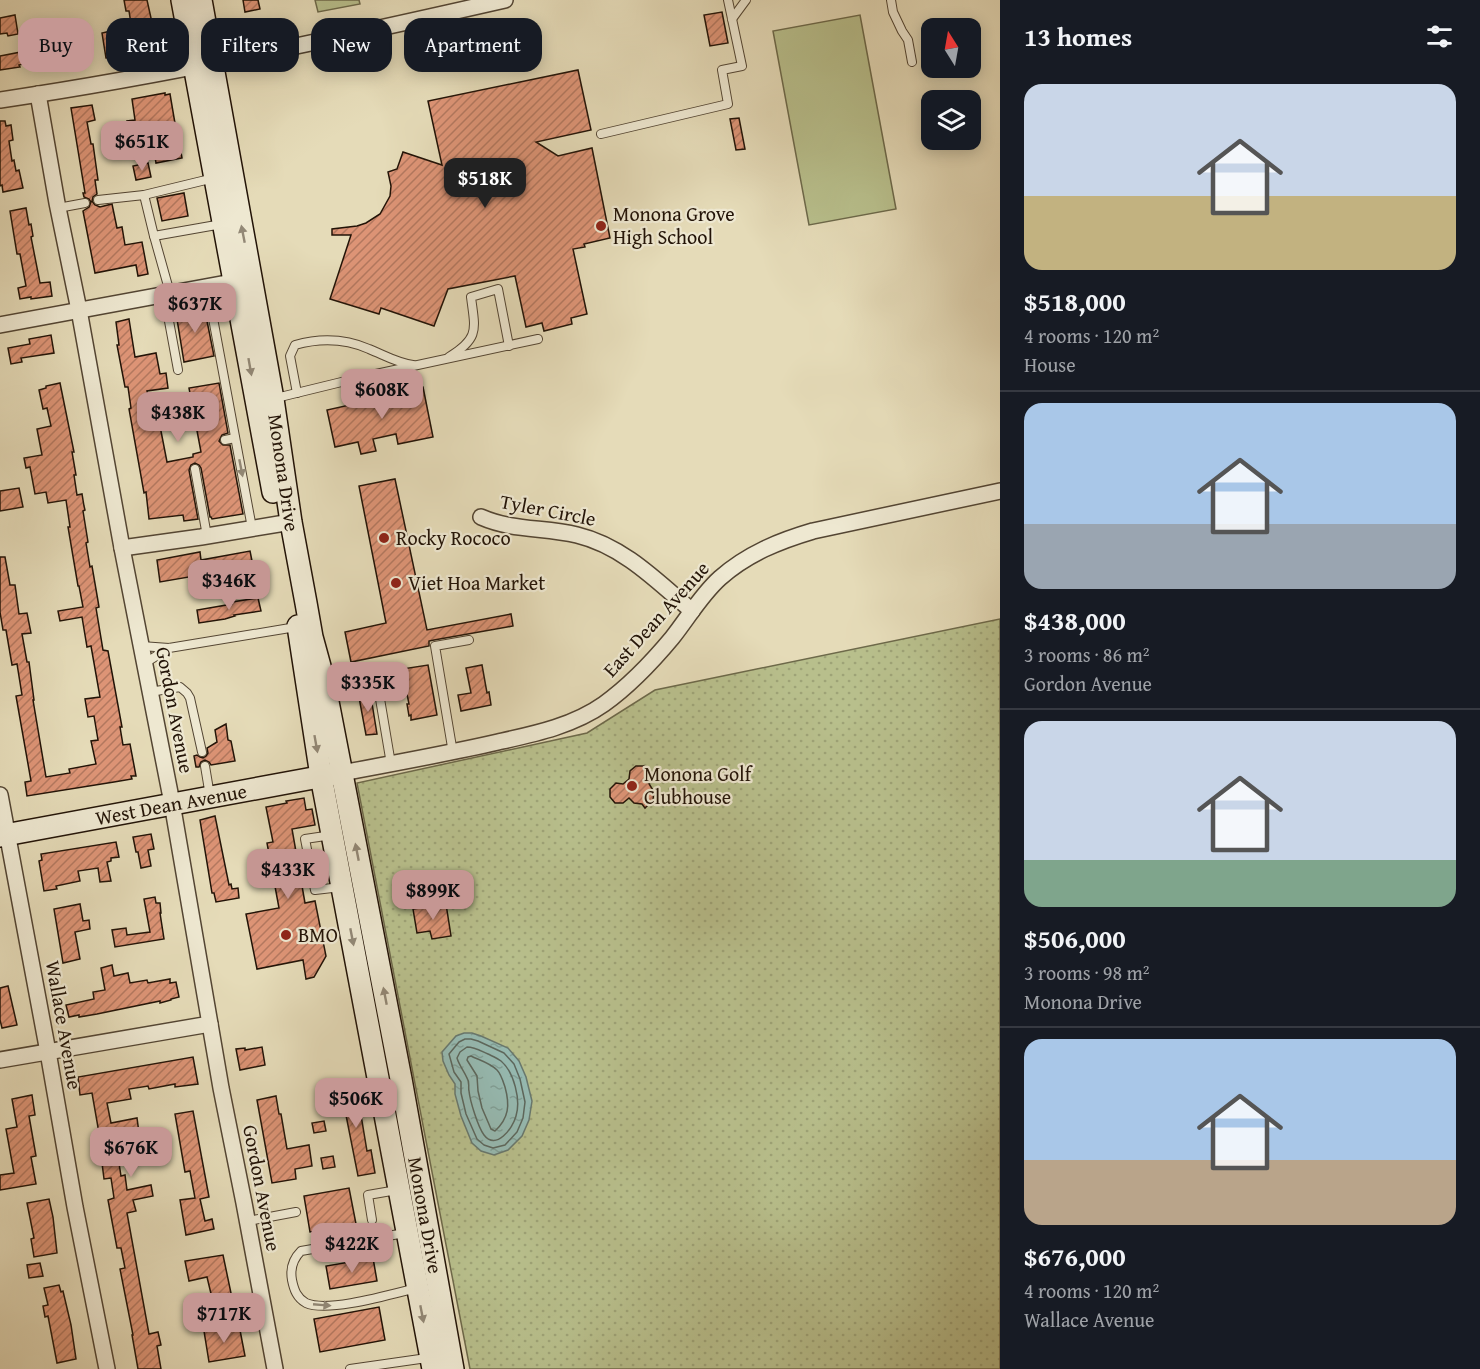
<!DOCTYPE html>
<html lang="en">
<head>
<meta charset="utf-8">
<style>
	:root { --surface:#171b24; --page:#20242c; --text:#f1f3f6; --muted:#9ea1a6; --line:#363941; --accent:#c59692 }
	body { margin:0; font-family:"Gentium Book Plus",serif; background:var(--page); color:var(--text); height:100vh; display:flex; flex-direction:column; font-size:22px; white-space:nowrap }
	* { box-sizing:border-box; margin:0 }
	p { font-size:20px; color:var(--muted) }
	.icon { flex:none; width:33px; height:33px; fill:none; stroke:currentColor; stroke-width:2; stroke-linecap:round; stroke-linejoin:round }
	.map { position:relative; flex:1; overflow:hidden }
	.drawer { display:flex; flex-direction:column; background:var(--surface); width:480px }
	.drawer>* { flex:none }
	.guide { position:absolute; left:18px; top:18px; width:570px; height:54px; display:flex; gap:12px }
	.needle { width:39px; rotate:349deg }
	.buttons { position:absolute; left:921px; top:18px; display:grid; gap:12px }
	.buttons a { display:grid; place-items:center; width:60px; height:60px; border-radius:12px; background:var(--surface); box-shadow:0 3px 15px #0003; font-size:30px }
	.price { position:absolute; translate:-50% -51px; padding:0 14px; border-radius:12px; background:var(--accent); color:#111; font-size:20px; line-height:39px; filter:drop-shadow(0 2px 3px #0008) }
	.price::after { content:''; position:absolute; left:50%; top:36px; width:18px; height:14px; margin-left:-9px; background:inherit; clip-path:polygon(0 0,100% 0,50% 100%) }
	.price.active { background:#222; color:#fff }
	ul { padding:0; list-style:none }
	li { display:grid; align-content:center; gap:12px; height:318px; padding:0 24px }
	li+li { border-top:2px solid var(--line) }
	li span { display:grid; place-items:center; height:186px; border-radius:18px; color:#555 }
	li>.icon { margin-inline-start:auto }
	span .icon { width:108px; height:108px; fill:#fffc; stroke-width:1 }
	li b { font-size:26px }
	h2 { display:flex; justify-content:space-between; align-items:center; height:72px; padding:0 24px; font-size:26px }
	.tag { padding:0 21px; border-radius:18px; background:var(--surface); box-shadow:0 3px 15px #0003; font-size:21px; line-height:54px }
	.tag.active { background:var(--accent); color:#111 }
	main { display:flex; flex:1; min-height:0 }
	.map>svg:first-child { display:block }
	.grass { fill:url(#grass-dots); stroke:#6d694a; stroke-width:1.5 }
	.pitch { fill:#b8bf8c; stroke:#6d694a; stroke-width:1.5 }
	.water { fill:url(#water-ripples); stroke:#68786e; stroke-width:1.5 }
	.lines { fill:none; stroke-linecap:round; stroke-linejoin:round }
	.shore { stroke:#5c675d; stroke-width:1.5 }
	.building { fill:url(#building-hatch); stroke:#221307; stroke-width:1.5 }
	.lane-casing { stroke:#534533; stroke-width:10 }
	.street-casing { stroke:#534533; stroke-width:18 }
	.secondary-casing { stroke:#221307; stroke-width:24 }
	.lane { stroke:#eee8d1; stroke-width:8 }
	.street { stroke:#eee8d1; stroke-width:15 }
	.secondary { stroke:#eee8d1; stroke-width:21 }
	.oneway { fill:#928876 }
	.poi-dot { fill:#8f2418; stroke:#eee8d1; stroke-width:2 }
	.labels { text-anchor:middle; stroke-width:4.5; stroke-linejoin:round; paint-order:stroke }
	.poi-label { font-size:20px; fill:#221307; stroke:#eee8d1; text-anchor:start }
	.street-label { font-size:20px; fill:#221307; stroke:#eee8d1 }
</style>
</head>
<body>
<main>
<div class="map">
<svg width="1000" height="1369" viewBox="0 0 1000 1369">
	<defs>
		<pattern id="grass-dots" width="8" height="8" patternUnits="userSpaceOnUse" patternTransform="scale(1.5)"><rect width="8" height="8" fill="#b8bf8c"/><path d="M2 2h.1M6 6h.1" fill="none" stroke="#9ea377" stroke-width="1.8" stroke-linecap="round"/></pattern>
		<pattern id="water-ripples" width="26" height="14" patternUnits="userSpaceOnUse" patternTransform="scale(1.5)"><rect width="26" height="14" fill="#96bbb3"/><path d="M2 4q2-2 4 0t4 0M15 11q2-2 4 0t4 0" fill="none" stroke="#81a098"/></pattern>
		<pattern id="building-hatch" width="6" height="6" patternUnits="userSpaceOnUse" patternTransform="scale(1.5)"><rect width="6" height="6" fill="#dd9476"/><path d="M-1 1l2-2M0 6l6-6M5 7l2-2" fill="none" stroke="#b3785f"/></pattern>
	</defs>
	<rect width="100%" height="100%" fill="#e5dbb8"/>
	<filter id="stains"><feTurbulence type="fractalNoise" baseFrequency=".00333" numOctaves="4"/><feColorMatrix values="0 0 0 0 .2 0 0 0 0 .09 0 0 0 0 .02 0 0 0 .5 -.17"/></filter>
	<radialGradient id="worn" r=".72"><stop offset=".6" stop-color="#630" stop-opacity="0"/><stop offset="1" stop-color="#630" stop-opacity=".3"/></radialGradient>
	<polygon class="grass" points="1000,619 1000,1369 470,1369 357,783 587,733 655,690"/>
	<g class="pitch">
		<polygon points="315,0 359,0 360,4 318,12"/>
		<polygon points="860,15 896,209 809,225 773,31"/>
	</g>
	<polygon class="water" points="464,1033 472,1033 481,1036 508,1048 519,1061 526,1077 532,1101 529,1120 522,1136 508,1150 494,1155 481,1151 472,1143 461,1116 455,1094 455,1084 449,1075 443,1061 442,1052 456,1036"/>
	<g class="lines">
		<g class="shore">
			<polygon points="465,1039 471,1039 478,1041 504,1053 514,1064 520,1079 525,1102 523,1118 517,1132 505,1145 493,1148 484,1145 477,1139 466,1114 461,1093 461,1082 454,1072 449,1054 459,1042"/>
			<path d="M467,1047C475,1047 481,1051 488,1054C492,1056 497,1058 501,1061C514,1072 521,1100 516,1116C513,1128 496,1151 484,1135C478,1127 470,1101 469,1091C468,1087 470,1082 467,1078C464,1071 459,1065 457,1058L460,1052Z"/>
			<path d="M471,1056C479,1060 490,1063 497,1070C501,1074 503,1081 505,1087C510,1105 509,1118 495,1131L491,1129L482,1108L478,1091L477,1076L467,1060L468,1057Z"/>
		</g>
	</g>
	<g class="building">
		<polygon points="124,0 147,0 153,27 149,28 153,51 106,58 102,33 111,31 115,46 134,43 129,11 126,11"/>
		<polygon points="243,0 258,0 260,9 245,12"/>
		<polygon points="722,12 728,43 710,46 704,15"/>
		<polygon points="15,15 18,34 8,36 7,33 0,34 0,18"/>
		<polygon points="21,52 23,64 19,65 20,67 0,70 0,56"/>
		<polygon points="578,70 591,130 536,142 558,156 592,148 610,238 584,244 585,247 573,249 587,314 571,318 572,324 544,331 542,323 526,327 515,276 448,289 434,326 381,308 379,314 330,299 351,235 332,235 332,229 357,226 366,223 380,214 390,196 391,186 388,172 397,169 403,152 442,165 428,101"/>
		<polygon points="165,93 165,95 170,94 179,147 180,147 182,158 156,163 151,131 130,134 127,121 135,120 132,99"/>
		<polygon points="92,105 95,120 87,122 91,144 93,144 98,180 95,180 97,194 93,197 92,201 95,205 100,207 112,204 117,228 122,227 125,245 142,242 148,274 138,276 136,265 95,273 83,211 89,207 91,202 89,199 84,197 83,193 85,193 71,108"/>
		<polygon points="739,118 745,149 736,150 730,119"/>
		<polygon points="0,121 5,121 6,126 11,125 13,140 9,141 12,161 14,160 16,171 19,170 23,188 3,192 2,185 0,186"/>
		<polygon points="148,163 151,177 136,180 133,166"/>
		<polygon points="184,193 188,216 162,221 157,198"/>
		<polygon points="26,208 29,225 31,224 33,236 31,237 40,283 50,282 52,296 31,299 31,297 20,299 18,288 26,286 20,254 17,254 10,211"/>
		<polygon points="204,306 214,356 184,362 176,313 188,311 188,308"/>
		<polygon points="129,319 135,357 156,353 160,374 166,373 168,388 147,391 153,422 154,422 155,427 160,426 167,462 193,457 193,454 201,452 189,388 219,383 228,433 222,435 219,441 223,445 230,445 243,514 212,519 211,517 210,517 201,468 199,465 195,463 191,465 189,470 198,519 184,521 183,515 149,519 146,492 144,493 129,409 131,408 128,387 125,387 117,345 119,345 116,322"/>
		<polygon points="51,335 54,353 21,358 22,362 11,364 8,348 30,344 29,339"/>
		<polygon points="60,383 74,452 72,452 76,475 74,475 77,495 82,494 84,506 85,510 83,511 88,542 86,543 90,567 92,566 98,601 99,607 96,608 103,650 108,651 122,727 120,727 123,745 130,744 136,776 131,776 132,779 114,782 27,796 25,782 31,781 16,696 22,695 17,664 12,665 6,630 3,630 0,612 0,557 5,557 10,585 15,585 19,614 27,613 31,633 22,634 27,662 29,662 34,700 33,700 46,777 70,773 69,769 96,764 91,741 98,740 94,716 88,717 85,699 100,697 91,646 87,647 82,617 60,621 58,611 83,607 79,586 78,586 68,527 70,527 66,500 48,503 46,492 35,494 30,467 26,468 24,458 42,455 37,429 51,426 47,408 43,409 39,390 46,388 46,386"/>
		<polygon points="423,387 433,437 398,444 396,434 373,439 376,451 361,454 358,442 335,447 327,410 390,396 390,393"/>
		<polygon points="395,479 427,630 511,614 513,626 434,640 429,641 429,646 351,662 345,632 386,623 359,486"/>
		<polygon points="19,488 23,507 0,511 0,491"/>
		<polygon points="250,551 253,566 160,582 157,560 200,552 201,560"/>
		<polygon points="258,598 261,611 234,615 235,616 225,619 199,623 197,610 232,604 232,602"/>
		<polygon points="428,665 437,715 411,720 411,715 409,716 407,704 409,704 402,669"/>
		<polygon points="482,665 487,693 489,692 491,705 461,711 458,695 471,693 466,668"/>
		<polygon points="370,691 377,734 366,735 358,692"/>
		<polygon points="226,724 228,740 231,741 235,761 211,765 209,762 205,760 201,762 199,767 196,767 194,756 197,755 200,757 203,758 206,756 208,753 207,748 217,742 215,730"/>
		<polygon points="636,766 644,766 649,772 648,782 654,792 653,800 645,808 642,804 634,803 629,798 623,803 615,803 610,797 610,789 616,783 623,784 629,779 630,771"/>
		<polygon points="304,798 306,810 312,809 315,825 292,829 305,903 315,901 326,956 314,977 306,979 303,960 257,969 246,914 279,908 267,843 273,842 266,807 287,803 286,801"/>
		<polygon points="215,816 229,885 231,884 232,889 238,888 239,898 216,902 214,893 212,893 200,820"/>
		<polygon points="151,834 154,849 148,850 151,866 141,868 138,852 136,852 133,837"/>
		<polygon points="116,842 119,857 111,858 111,861 107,862 111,881 100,882 98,868 78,871 80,881 56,886 57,889 44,891 39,861 42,860 41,854"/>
		<polygon points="155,897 156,903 160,903 161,913 160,913 164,939 115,947 112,930 126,928 127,935 150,932 144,899"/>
		<polygon points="80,904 83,921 89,920 90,929 75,932 80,959 63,963 54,909"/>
		<polygon points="446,904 451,936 432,939 430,931 417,933 413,909"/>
		<polygon points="112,965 114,976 128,973 130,983 147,980 148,983 170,979 170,983 176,982 179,997 171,999 171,1000 160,1003 160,1001 97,1014 79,1017 79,1015 69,1017 66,1005 94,999 93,992 105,990 101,968"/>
		<polygon points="8,986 17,1025 2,1028 0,1020 0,988"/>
		<polygon points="262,1047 265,1065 240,1070 236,1049 245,1048 245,1050"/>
		<polygon points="193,1057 198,1084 175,1087 175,1084 149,1089 148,1086 129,1089 131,1099 107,1103 111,1123 137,1118 139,1133 115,1137 121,1176 125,1175 127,1190 151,1185 153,1196 133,1200 136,1211 127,1213 149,1334 158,1332 161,1345 157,1346 161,1369 138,1369 132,1335 133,1335 120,1269 125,1268 121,1248 117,1248 108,1200 114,1198 111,1178 104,1179 100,1147 98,1147 96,1137 98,1137 97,1133 99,1133 92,1093 80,1095 78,1077"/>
		<polygon points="361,1088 363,1102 359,1103 367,1151 371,1150 375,1173 358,1176 344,1105 336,1107 334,1092"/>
		<polygon points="32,1095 35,1115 29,1116 36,1156 31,1157 36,1184 0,1190 0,1175 14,1173 6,1129 17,1127 12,1099"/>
		<polygon points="276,1096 279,1114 281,1114 287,1149 309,1145 312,1166 295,1169 296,1179 272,1183 257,1100"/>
		<polygon points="193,1111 209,1197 200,1199 205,1221 212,1219 214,1229 186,1235 180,1200 195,1198 190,1171 185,1172 175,1114"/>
		<polygon points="324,1121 326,1131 314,1133 312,1123"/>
		<polygon points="333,1156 335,1167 323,1169 321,1158"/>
		<polygon points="349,1188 356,1224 310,1232 304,1196"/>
		<polygon points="49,1199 53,1217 57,1253 34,1257 31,1239 34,1238 27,1203"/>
		<polygon points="223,1255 232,1298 213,1302 207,1277 189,1281 185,1261"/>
		<polygon points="373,1258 377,1281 330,1289 326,1266"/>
		<polygon points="40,1263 43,1276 29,1278 27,1265"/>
		<polygon points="59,1285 61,1292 63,1291 71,1325 76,1359 57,1363 48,1316 45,1317 43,1306 48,1305 44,1288"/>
		<polygon points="379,1307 385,1340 320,1352 314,1319"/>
		<polygon points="239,1325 245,1356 209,1362 204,1331"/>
	</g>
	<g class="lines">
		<g class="lane-casing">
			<g id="lane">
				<polyline points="891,0 893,12 902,31 908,40 912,62"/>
				<polyline points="732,19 746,0"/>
				<polyline points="601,134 728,104 722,70 742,66 728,0"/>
				<polyline points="144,195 154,236 222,224"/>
				<polyline points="98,200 144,195 214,178"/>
				<polyline points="58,208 85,203"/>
				<polyline points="154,236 170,293"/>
				<polyline points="207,286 252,528"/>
				<polyline points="164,294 178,370"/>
				<path d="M449,357C480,338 475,329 471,297L498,289L509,346"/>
				<path d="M297,393L290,356L295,345C320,338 346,339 369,349C384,355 397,363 413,365"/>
				<polyline points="276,398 362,377 538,339"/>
				<polyline points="225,440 235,438"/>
				<polyline points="195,469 207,536"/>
				<polyline points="141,646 169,648 296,627"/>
				<polyline points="145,663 169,648"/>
				<polyline points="326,683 376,675 391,764"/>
				<polyline points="150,692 180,687 187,693 190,698 202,752"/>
				<polyline points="453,753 435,646 469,640"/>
				<polyline points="205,766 210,796"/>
				<polyline points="332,835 305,839 315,890 341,887"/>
				<polyline points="372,1220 368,1195 397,1190"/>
				<polyline points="248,1221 296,1212"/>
				<path d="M405,1233L301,1251C293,1259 290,1269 292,1280C294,1290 297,1298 306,1303C328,1313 392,1294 417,1288"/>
				<polyline points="350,1369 420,1359"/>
			</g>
		</g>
		<g class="street-casing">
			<g id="street">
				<polyline points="38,94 57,203 79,310 122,548 172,803 221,1088 244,1203 275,1369"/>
				<path d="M0,100C170,75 338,38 505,0"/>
				<polyline points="0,325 243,280"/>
				<path d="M481,517C513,531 544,527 577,535C623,546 657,581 692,611"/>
				<polyline points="122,548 201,537 291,522"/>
				<path d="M342,773C394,763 446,754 498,742C534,734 573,726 604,704C629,686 652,662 672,638C688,618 701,595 720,578C747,554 779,541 813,531L1000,491"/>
				<polyline points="0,795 48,1052 75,1207 107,1369"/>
				<polyline points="0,1060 210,1024"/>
			</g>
		</g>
		<g class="secondary-casing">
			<g id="secondary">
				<polyline points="182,0 273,492"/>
				<path id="s1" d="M201,0L273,399L291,522L306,603L312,637L324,681L401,1079L453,1369"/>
				<polyline points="298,626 321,776 433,1369"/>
				<path id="s2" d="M0,836L335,774"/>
			</g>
		</g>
		<use href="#lane" class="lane"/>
		<use href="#street" class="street"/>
		<use href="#secondary" class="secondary"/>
	</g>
	<defs><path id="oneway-solid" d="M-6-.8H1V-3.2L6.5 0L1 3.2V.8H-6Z" transform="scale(1.5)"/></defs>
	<g class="oneway">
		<use href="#oneway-solid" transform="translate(243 234) rotate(-101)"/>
		<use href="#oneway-solid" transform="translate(250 367) rotate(80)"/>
		<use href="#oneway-solid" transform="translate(241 468) rotate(79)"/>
		<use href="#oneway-solid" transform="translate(316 744) rotate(80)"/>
		<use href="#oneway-solid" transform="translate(357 852) rotate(-101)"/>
		<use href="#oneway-solid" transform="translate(352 937) rotate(79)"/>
		<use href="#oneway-solid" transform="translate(385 996) rotate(-101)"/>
		<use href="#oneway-solid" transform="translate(322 1305) rotate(5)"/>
		<use href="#oneway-solid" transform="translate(422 1314) rotate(79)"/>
	</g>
	<g class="poi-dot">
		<circle cx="601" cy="226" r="6"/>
		<circle cx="384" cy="538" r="6"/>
		<circle cx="396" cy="583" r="6"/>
		<circle cx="632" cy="786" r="6"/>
		<circle cx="286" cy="935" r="6"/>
	</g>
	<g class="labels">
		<g class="poi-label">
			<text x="613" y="221">Monona Grove<tspan x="613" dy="23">High School</tspan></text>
			<text x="396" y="545">Rocky Rococo</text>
			<text x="408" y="590">Viet Hoa Market</text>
			<text x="644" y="781">Monona Golf<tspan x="644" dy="23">Clubhouse</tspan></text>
			<text x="298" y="942">BMO</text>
		</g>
		<g class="street-label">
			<text dy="7" stroke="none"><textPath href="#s1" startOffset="480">Monona Drive</textPath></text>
			<text transform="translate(548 510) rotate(11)" y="7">Tyler Circle</text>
			<text transform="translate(656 619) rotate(-48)" y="7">East Dean Avenue</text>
			<text transform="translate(175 710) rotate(79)" y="7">Gordon Avenue</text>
			<text dy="7" stroke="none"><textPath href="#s2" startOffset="174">West Dean Avenue</textPath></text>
			<text transform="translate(64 1025) rotate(80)" y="7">Wallace Avenue</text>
			<text transform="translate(262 1188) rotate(79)" y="7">Gordon Avenue</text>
			<text dy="7" stroke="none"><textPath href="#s1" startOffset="1236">Monona Drive</textPath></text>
		</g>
	</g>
	<rect width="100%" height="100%" filter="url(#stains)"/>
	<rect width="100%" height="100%" fill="url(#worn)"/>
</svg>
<div class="buttons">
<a><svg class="needle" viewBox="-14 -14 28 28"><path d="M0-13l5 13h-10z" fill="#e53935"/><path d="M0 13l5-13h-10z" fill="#9ea1a6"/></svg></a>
<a><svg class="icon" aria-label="layers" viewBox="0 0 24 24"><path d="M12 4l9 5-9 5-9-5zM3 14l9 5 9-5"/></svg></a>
</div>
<b class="price" style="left:142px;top:172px">$651K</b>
<b class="price active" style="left:485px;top:209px">$518K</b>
<b class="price" style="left:195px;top:334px">$637K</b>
<b class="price" style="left:382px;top:420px">$608K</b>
<b class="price" style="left:178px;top:443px">$438K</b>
<b class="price" style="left:229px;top:611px">$346K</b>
<b class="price" style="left:368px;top:713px">$335K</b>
<b class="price" style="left:288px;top:900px">$433K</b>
<b class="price" style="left:433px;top:921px">$899K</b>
<b class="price" style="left:356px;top:1129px">$506K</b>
<b class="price" style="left:131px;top:1178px">$676K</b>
<b class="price" style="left:352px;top:1274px">$422K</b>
<b class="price" style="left:224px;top:1344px">$717K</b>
<div class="guide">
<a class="tag active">Buy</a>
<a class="tag">Rent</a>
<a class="tag">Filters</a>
<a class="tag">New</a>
<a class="tag">Apartment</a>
</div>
</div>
<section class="drawer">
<h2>13 homes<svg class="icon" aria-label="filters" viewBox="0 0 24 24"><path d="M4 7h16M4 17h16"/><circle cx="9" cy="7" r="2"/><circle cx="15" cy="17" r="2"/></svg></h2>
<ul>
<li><span style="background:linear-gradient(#c9d6e8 60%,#c2b280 0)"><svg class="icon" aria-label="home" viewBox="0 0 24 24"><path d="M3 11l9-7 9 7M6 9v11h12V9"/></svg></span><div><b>$518,000</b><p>4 rooms · 120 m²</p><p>House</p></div></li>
<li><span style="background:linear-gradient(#a9c7e8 65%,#9aa5b1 0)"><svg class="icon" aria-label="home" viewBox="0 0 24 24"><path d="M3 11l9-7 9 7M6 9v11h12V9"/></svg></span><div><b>$438,000</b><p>3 rooms · 86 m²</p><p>Gordon Avenue</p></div></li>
<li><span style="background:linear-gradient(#c9d6e8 75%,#7fa58c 0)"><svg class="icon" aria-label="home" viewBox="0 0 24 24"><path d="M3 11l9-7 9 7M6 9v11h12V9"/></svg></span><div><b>$506,000</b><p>3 rooms · 98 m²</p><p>Monona Drive</p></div></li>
<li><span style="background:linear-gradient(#a9c7e8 65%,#b9a48a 0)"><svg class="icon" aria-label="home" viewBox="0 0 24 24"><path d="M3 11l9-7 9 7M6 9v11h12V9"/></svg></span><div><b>$676,000</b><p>4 rooms · 120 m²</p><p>Wallace Avenue</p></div></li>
</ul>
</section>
</main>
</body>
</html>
